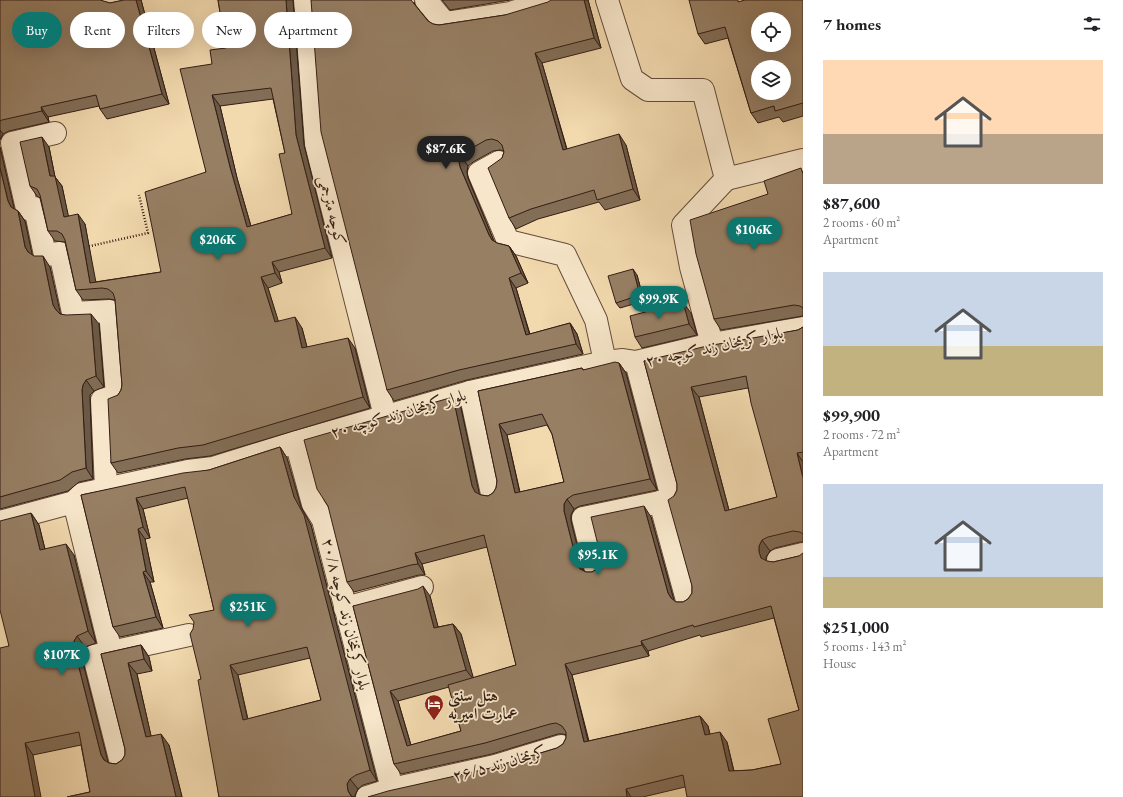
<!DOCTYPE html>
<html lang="en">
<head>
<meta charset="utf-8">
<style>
	:root { --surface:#fff; --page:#f6f6f6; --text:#202124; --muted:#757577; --accent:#0f766e }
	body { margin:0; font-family:"EB Garamond",Amiri,serif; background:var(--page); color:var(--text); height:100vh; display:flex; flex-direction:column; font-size:15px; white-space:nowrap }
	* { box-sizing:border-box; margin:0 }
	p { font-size:13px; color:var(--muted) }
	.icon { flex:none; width:22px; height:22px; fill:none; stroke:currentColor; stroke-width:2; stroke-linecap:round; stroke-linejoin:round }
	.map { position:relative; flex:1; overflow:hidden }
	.panel { display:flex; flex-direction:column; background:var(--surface); width:320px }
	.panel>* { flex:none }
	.top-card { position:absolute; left:12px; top:12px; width:380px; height:36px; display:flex; gap:8px }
	.fabs { position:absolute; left:751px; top:12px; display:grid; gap:8px }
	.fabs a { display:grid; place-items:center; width:40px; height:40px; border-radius:50%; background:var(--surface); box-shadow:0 4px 16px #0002; font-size:20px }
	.price { position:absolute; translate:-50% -34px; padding:0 9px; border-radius:14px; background:var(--accent); color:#fff; font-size:13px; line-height:26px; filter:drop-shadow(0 1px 2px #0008) }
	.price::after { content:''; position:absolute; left:50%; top:24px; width:12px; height:9px; margin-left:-6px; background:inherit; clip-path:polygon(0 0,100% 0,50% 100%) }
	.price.current { background:#222; color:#fff }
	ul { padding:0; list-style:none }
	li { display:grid; align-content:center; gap:8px; height:212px; padding:0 20px }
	li span { display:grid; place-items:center; height:124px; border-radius:0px; color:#555 }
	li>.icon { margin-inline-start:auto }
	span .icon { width:72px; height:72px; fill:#fffc; stroke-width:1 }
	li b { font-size:17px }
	h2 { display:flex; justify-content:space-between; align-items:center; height:48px; padding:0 20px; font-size:17px }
	.pill { padding:0 14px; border-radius:18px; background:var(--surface); box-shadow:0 4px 16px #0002; font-size:14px; line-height:36px }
	.pill.current { background:var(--accent); color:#fff }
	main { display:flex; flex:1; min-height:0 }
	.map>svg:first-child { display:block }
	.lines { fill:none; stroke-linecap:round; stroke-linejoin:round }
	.minor-casing { stroke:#644c3a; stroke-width:24 }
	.path { stroke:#341d14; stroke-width:2.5; stroke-dasharray:1 2; stroke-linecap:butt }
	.minor { stroke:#f7e6ca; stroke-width:22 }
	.wall { fill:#826d56; stroke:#341d14; fill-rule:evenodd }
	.shaded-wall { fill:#6a5946; stroke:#341d14 }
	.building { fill:#977f64; stroke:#341d14; fill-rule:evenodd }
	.labels { text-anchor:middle; stroke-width:3.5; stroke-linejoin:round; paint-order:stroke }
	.street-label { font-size:16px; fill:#341d14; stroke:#f7e6ca }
	.poi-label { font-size:16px; font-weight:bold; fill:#341d14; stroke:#f7e6ca; text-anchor:start }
</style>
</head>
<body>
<main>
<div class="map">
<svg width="803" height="797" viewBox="0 0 803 797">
	<rect width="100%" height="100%" fill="#f2d9ae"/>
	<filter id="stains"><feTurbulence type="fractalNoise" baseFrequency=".005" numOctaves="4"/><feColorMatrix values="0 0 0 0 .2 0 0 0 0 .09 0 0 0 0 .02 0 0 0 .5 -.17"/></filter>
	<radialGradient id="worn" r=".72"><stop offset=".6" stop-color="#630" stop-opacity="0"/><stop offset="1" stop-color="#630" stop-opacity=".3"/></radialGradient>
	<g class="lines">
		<g class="minor-casing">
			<g id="minor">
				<polyline points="114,0 116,1 125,0"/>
				<polyline points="305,0 316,144 385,416"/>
				<polyline points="426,0 445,23 510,13 552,0"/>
				<polyline points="607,0 632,79 648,90 703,90 726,179 683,225 691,267 712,344"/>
				<polyline points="55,133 12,143 27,209 35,208 45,255 60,253 73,313 110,311 117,396 102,400 106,488"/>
				<polyline points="499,162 479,173 508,241 565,255 596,320 605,362"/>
				<polyline points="726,179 803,160"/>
				<polyline points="636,362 672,498 660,502 687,600"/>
				<polyline points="470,392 492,494"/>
				<polyline points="296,442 313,504 323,520 392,789"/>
				<polyline points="74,502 111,652 189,635"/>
				<polyline points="0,522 74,502 82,494 188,471 213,468 296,442 470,392 605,362 623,360 636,362 712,344 803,328"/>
				<polyline points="778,560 803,554"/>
				<polyline points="596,570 583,518 660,502"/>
				<polyline points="345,608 422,587"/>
				<polyline points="111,652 94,656 121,763"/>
				<polyline points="367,797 392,789 495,766 561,746"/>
			</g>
		</g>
		<polyline class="path" points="86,247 148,233 139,195"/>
		<use href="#minor" class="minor"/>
	</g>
	<g class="wall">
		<polygon points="0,0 102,0 102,1 110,3 124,0 141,0 169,104 107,119 100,109 99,106 48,117 49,122 9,131 3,134 0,140"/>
		<path d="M218,0H293L304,145L332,258L279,272L282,283L268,288L278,321L302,328L307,347L355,348L370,408L210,456L185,459L118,473L111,463L118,395L121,390L122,385L115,300L109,299L83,300L76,290L65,242L55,241L48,231L40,198L37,196L30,186L49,147L55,177L62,186L68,216L85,224L95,282L161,272L206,172L212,64L226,48ZM273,99L285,153L292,214L251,226L237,178L220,106Z"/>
		<polygon points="442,0 510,0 450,10"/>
		<polygon points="588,0 601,48 542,63 567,149 626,145 640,200 605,210 599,202 538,219 516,229 509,218 502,158 504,152 504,151 500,150 493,151 473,162 468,166 467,172 468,178 494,241 497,243 509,246 516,256 528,283 516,288 530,334 570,323 577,334 583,354 467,380 394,401 387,390 414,2 415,5 428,21 433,24 439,25 505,15"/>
		<polygon points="803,0 803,116 783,122 779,117 758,123 751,113 728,38 705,44 698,34 742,1"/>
		<polygon points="0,147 14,209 18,211 25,221 32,255 50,267 60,314 99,324 104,387 94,391 90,395 90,400 93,479 79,482 68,491 0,509"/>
		<polygon points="803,171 803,316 721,330 714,319 768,194"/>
		<polygon points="637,275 644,301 620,308 616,303"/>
		<polygon points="691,313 697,335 642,348 635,337"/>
		<path d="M803,327V542H800L775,548L770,551L766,557V561L773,562L799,556L803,797L685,787L643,797H368L491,768L557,748L563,744L566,738V735L563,734H558L492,754L401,774L394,764L353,606L430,596L438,627L453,624L461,634L473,678L516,665L487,547L422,564L425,575H419L354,592L347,582L461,408L479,494L481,495L488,496L493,493L496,488L497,481L478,391L582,368L584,370L619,363L626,373L657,490L580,506L574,509L571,515V521L583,570L586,572H592L597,569L651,517L674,600L676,602H683L688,599L692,593V586L674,496L677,490V484L644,361L798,330ZM748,388L777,497L729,510L699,397ZM547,425L552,434L564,482L520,492L507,435ZM774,618L799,710L781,764L752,770L734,771L727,742L710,734L708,726L700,716L589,741L572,675L649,656L648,651L700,635L701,637ZM449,687L461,731L411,745L398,701Z"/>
		<path d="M280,447L287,458L301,507L311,525L377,781L363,785L358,789L355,795V797H219L201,679L214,610L188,498L143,509L150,538L145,539L154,582H150L163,628L120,637L113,627L81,495L209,470ZM310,658L321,700L248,719L238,675Z"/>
		<polygon points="31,513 39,525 45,549 74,555 96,643 85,647 82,653 82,659 108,763 109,763 116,764 122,760 125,755 125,749 101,654 141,645 149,657 152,671 137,674 151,736 169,745 182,797 67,797 90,792 81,745 33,755 0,797 9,646"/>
	</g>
	<g class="shaded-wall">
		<polygon points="136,0 141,0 169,104 162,94"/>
		<polygon points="286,0 293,0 304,145 332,258 325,248 296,135"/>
		<polygon points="584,0 588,0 601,48 594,38"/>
		<polygon points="535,53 542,63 570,161 563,150"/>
		<polygon points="212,95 220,106 237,178 254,237 247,227 230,167"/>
		<polygon points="41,107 48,117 49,122 42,111"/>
		<polygon points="0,130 3,134 0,140"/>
		<polygon points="619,134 626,145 640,200 633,189"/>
		<polygon points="42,137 49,147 55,177 62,186 71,228 64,217 50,176"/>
		<polygon points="0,147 15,212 11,207 8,201 0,168"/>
		<polygon points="461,156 468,166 467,172 468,178 496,246 489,235 460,167 459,162"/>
		<polygon points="18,211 25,221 33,258 28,252 25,247"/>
		<polygon points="78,214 85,224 97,288 90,283"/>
		<polygon points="509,246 516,256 528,283 521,273"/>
		<polygon points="43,256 50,267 61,316 56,310 53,305"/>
		<polygon points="272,262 279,272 282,283 275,273"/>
		<polygon points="633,269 637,275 644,301 640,295"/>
		<polygon points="261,277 268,288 282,333 275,322"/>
		<polygon points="509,278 516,288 533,346 526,335"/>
		<polygon points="683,302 691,313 697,335 689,324"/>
		<polygon points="91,314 99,324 104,387 96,376"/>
		<polygon points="295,317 302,328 310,359 302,348"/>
		<polygon points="570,323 577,334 583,354 576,344"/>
		<polygon points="348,338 355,348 370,408 363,397"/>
		<polygon points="619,363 626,373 657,490 650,479"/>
		<polygon points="86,380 94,391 90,395 90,400 93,479 86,468 82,390 83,385"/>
		<polygon points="691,387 699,397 732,522 725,511"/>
		<polygon points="453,397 461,408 480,497 475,492 472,486"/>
		<polygon points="499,424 507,435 522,503 515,493"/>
		<polygon points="280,447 287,458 301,507 311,525 377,781 370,770"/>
		<polygon points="797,453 803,462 803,478"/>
		<polygon points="136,498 143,509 150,538 143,527"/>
		<polygon points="567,499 574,509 571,515 571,521 584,573 580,569 577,563 564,511 564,504"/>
		<polygon points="644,506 651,517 675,604 668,593"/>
		<polygon points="31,513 39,525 48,562 40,550"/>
		<polygon points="138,529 145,539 154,582 146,571"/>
		<polygon points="762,540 770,551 766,557 766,563 761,558 759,552 759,546"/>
		<polygon points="66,544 74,555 96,643 88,631"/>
		<polygon points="415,553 422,564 425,575 418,564"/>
		<polygon points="143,572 150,582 163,628 156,617"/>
		<polygon points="423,586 430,596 441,638 434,628"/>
		<polygon points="453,624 461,634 474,680 466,670"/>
		<polygon points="77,636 85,647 82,653 82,659 109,766 101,755 74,648 74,641"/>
		<polygon points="641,641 648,651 649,656 642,645"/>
		<polygon points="141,645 149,657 152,671 144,659"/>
		<polygon points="128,663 137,674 154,749 146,737"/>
		<polygon points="565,664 572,675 591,753 584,742"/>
		<polygon points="230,665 238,675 250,731 243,720"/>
		<polygon points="390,691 398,701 414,756 407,746"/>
		<polygon points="700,716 708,726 712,745 705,735"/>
		<polygon points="720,732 727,742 736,781 729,771"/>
		<polygon points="161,734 169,745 182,797 176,797"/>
		<polygon points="25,743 33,755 41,797 35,797"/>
		<polygon points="350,779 358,789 355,795 355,797 352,797 348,791 347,784"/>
		<polygon points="626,789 631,797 627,797"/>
	</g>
	<g class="building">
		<polygon points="0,0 100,0 110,3 124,0 136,0 162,94 100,109 96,95 41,107 42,111 2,120 0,121"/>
		<path d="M218,0H286L296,135L325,248L272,262L275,273L261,277L275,322L295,317L302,348L348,338L363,397L203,445L178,448L111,463L108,399L118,395L121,390L122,385L115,299L113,293L108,289L102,288L76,290L65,240L62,234L57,231H48L40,195L37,189L30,186L20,142L42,137L50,176H55L64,217L78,214L90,283L161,272L145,192L206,172L180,69L212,64L210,50L226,48ZM271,88L285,153L279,154L292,214L247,227L230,167L212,95Z"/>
		<polygon points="311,0 411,0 428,21 433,24 439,25 505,15 548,2 551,0 584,0 594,38 535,53 563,150 619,134 633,189 597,200 594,190 531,209 509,218 488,168 502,158 504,152 502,145 498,141 492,139 486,140 465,152 461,156 459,162 460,167 489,235 492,240 497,243 509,246 521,273 509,278 526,335 570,323 576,344 459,370 387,390 321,132"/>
		<path d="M689,0H738V2L745,0H803V103L775,111L774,106L751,113L725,27L698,34ZM758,19H784V45H758ZM758,67H784V93H758Z"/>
		<polygon points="0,168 8,201 11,207 18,211 25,247 28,252 34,256 43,256 53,305 56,310 60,314 66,315 91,314 96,376 86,380 83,385 82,390 86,468 72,472 60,480 0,497"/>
		<polygon points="801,168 803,174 803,308 800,306 794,305 714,319 696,254 690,220 768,194 764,181"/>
		<polygon points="633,269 640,295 616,303 608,276"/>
		<polygon points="683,302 689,324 635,337 630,316"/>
		<path d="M803,327V452L797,453L803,478V534L800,532L793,531L768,537L762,540L759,546V552L761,558L767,561L773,562L799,556L803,553V797H687L683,775L626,789L627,797H368L388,791L491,768L557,748L563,744L566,738V732L562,726L556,723L550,724L485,743L394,764L353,606L418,589L423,586L434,628L453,624L466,670L390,691L407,746L461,731L448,685L516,665L484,535L415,553L418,564L411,565L347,582L328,506L317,489L304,440L453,397L472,486L475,492L481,495L488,496L493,493L496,488L497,481L478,391L582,368L583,370L615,362L619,363L650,479L573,495L567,499L564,504V511L577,563L580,569L586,572H592L597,569L601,563V557L591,517L644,506L668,593L671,598L676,602H683L688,599L692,593V586L668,500L674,496L677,490V484L644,361L707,346L798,330ZM746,376L751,403L777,497L725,511L691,387ZM542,414L552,434L564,482L515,493L499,424ZM771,606L799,710L768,719L781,764L752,770L729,771L720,732L705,735L700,716L584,742L565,664L642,645L641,641L693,625L694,627Z"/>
		<path d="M280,447L294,497L304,515L370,770L356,775L350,779L347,784L348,791L351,796L354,797H219L198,680L201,679L190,634L193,629L194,622L189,615L214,610L185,487L136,498L143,527L138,529L146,571L143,572L156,617L113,627L81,495L183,473L209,470ZM307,647L321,700L243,720L230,665Z"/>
		<polygon points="31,513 40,550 66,544 88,631 77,636 74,641 74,648 101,755 104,760 109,763 116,764 122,760 125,755 125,749 101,654 141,645 144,659 128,663 135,693 146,737 161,734 176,797 67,797 90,792 79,732 25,743 35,797 0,797 0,648 9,646 0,610 0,521"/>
	</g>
	<defs>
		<g id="hotel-pin" transform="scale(1)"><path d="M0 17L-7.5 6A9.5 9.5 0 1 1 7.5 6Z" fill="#8f2418" stroke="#f7e6ca"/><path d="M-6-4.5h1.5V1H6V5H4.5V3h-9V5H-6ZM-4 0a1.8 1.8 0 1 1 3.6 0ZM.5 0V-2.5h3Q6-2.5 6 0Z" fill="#fff"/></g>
	</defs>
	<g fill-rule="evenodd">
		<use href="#hotel-pin" x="434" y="704"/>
	</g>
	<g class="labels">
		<g class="street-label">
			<text transform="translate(333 210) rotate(76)" y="6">کوچه مترجمی</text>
			<text transform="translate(714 346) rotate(-12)" y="6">بلوار کریمخان زند کوچه ۲۰</text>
			<text transform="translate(398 413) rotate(-16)" y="6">بلوار کریمخان زند کوچه ۲۰</text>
			<text transform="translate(347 614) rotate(76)" y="6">بلوار کریمخان زند کوچه ۲۰/۸</text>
			<text transform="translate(499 763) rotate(-15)" y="6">کریمخان زند ۲۶/۵</text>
		</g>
		<g class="poi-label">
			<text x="448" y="701">هتل سنتی<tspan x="448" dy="18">عمارت امیریه</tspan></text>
		</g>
	</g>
	<rect width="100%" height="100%" filter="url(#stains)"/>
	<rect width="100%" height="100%" fill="url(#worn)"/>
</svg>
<div class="fabs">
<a><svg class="icon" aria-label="locate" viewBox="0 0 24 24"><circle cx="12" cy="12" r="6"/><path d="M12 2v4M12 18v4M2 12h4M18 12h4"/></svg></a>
<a><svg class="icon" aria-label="layers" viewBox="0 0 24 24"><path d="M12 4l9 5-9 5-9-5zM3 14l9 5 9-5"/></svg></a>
</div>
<b class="price current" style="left:446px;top:170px">$87.6K</b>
<b class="price" style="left:754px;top:251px">$106K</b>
<b class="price" style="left:218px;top:261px">$206K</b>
<b class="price" style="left:659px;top:320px">$99.9K</b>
<b class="price" style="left:598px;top:576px">$95.1K</b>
<b class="price" style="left:248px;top:628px">$251K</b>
<b class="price" style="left:62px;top:676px">$107K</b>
<div class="top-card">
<a class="pill current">Buy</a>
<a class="pill">Rent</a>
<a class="pill">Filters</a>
<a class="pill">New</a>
<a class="pill">Apartment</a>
</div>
</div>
<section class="panel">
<h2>7 homes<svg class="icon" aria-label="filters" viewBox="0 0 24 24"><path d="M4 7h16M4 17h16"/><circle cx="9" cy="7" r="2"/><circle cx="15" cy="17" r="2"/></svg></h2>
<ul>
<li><span style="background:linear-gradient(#ffd9b3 60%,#b9a48a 0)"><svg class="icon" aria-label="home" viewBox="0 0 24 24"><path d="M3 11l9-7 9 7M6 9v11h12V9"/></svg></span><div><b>$87,600</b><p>2 rooms · 60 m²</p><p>Apartment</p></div></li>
<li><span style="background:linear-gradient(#c9d6e8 60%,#c2b280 0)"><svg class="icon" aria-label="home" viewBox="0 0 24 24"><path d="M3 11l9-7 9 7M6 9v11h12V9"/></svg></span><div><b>$99,900</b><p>2 rooms · 72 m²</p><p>Apartment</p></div></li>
<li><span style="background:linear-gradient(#c9d6e8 75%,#c2b280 0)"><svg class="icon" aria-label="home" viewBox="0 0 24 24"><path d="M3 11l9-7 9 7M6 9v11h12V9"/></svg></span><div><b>$251,000</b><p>5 rooms · 143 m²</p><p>House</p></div></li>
</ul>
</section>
</main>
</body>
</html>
